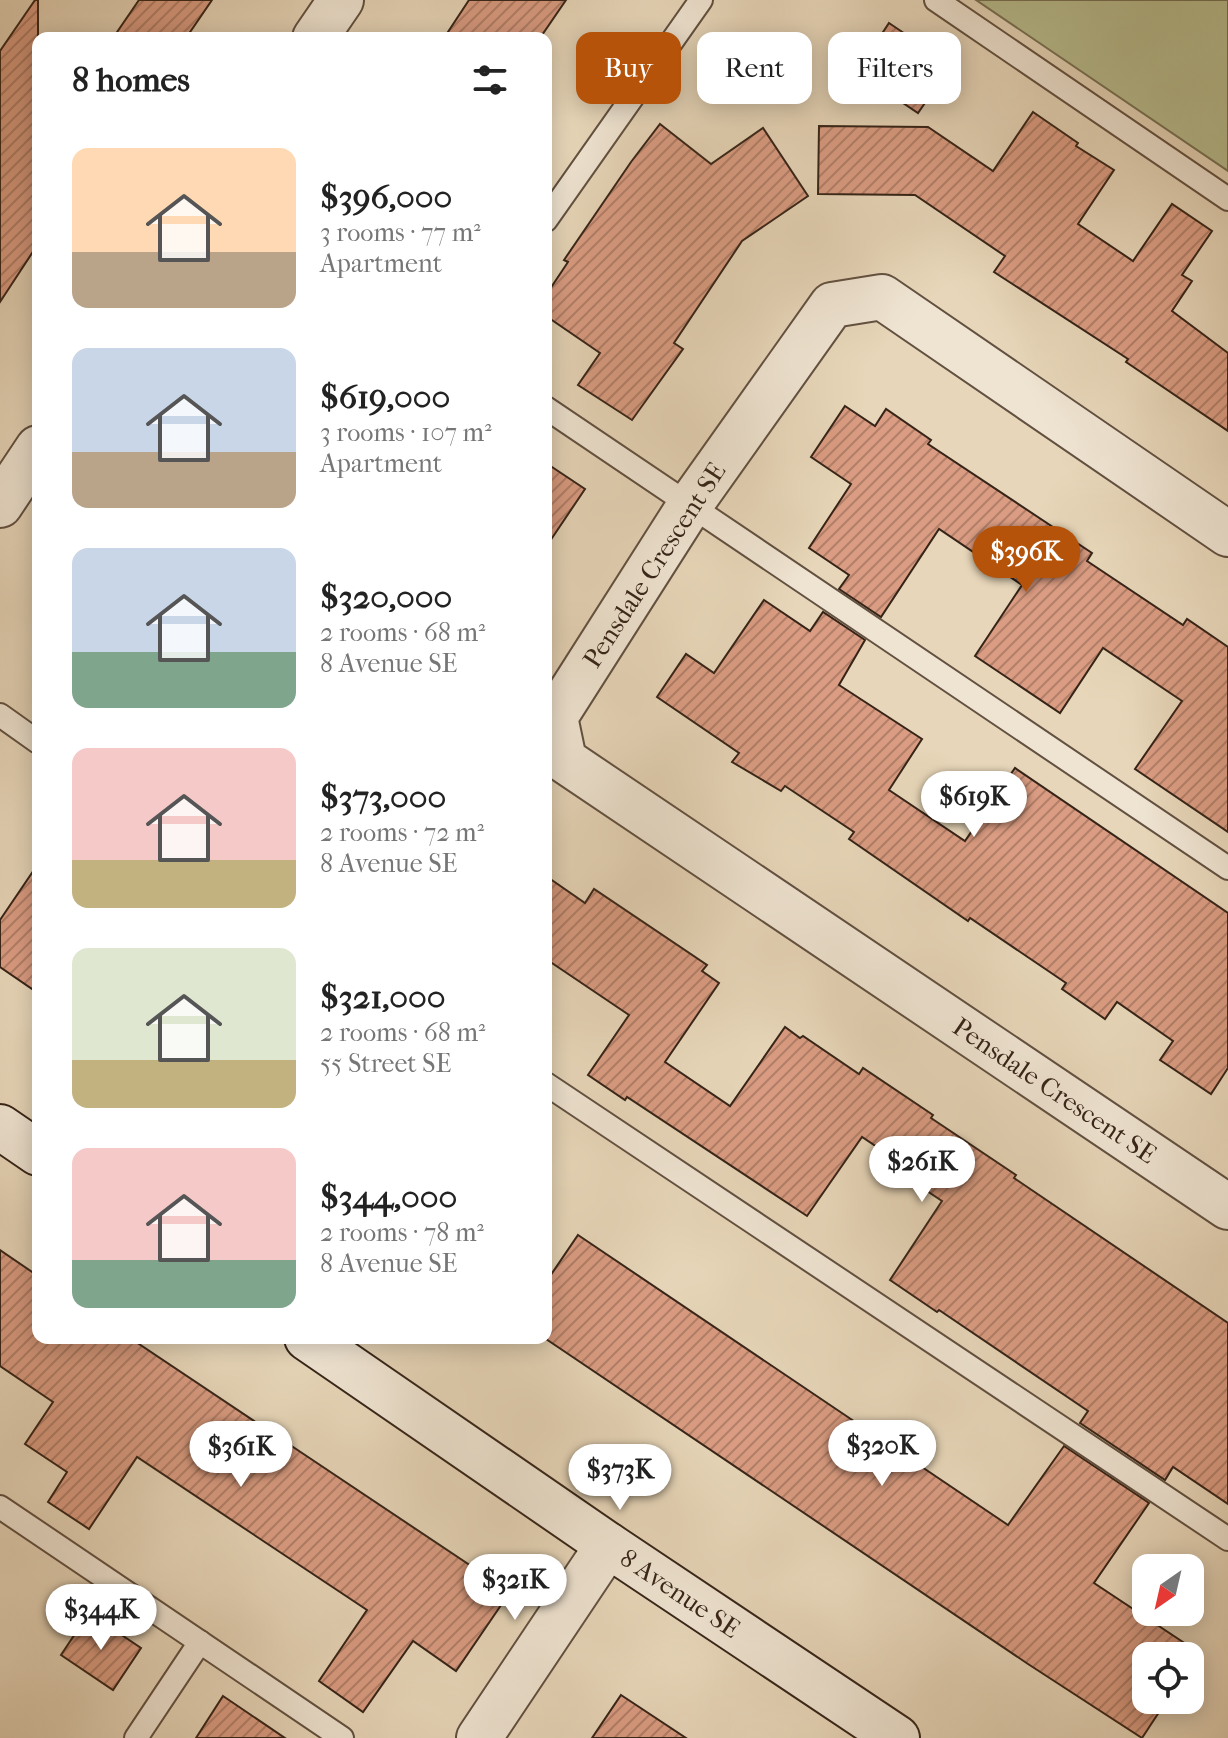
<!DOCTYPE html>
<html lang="en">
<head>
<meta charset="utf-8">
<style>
	:root { --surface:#fff; --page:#f2f2f2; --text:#222; --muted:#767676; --accent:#b45309 }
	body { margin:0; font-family:"IM FELL French Canon",serif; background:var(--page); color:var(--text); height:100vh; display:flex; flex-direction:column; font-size:30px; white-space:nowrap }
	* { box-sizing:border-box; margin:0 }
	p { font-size:26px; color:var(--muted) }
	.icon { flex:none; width:44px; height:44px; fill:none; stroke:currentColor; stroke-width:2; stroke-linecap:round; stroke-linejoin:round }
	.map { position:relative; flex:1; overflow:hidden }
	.side { position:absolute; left:32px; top:32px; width:520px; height:1312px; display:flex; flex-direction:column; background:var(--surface); border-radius:16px; box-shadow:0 4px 20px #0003 }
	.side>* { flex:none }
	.guide { position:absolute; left:576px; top:32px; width:532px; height:72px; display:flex; gap:16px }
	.needle { width:52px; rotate:214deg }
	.buttons { position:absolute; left:1132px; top:1554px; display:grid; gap:16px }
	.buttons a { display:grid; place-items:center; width:72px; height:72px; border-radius:16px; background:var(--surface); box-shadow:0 4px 20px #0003; font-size:40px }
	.price { position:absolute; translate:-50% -68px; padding:0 18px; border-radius:28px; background:#fff; color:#222; font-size:26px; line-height:52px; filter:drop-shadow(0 2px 4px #0008) }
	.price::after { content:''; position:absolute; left:50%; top:48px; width:24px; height:18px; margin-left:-12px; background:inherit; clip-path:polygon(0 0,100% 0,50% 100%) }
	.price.current { background:var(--accent); color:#fff }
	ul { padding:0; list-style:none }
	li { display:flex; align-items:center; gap:24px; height:200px; padding:0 40px }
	li span { display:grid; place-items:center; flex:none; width:224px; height:160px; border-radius:16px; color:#555 }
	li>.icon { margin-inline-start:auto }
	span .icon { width:96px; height:96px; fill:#fffc; stroke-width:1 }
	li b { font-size:34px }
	h2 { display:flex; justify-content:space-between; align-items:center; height:96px; padding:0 40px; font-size:34px }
	.chip { padding:0 28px; border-radius:16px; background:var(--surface); box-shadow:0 4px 20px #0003; font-size:28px; line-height:72px }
	.chip.current { background:var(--accent); color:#fff }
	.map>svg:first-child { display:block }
	.green { fill:#b7bd8f; stroke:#767054; stroke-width:2 }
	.building { fill:url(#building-hatch); stroke:#362418; stroke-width:2 }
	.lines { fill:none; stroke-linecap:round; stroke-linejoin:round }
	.lane-casing { stroke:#625040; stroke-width:26 }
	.street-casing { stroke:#625040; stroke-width:48 }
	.secondary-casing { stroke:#362418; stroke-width:48 }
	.lane { stroke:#efe4d2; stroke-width:22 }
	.street { stroke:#efe4d2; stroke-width:44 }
	.secondary { stroke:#efe4d2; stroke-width:44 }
	.labels { text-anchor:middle; stroke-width:8; stroke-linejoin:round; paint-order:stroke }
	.street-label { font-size:26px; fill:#362418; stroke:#efe4d2 }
</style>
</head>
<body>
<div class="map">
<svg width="1228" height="1738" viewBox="0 0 1228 1738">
	<defs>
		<pattern id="building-hatch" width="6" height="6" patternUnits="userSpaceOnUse" patternTransform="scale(2)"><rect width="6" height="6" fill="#da9c82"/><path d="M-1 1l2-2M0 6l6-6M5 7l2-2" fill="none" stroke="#b27f69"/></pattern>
	</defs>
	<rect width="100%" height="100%" fill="#e7d6b9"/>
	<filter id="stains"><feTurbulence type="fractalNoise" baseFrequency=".0025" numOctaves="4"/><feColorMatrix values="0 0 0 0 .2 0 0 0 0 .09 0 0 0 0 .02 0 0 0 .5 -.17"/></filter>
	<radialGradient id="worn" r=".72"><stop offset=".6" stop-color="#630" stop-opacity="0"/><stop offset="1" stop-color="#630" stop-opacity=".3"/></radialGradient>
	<polygon class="green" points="976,0 1228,0 1228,171"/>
	<g class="building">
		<polygon points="35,0 38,0 38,244 0,302 0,51"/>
		<polygon points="139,0 212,0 186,38 113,38"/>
		<polygon points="469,0 566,0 540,38 444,38"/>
		<polygon points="889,23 951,65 918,113 857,72"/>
		<polygon points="1033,112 1078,143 1076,146 1114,170 1078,224 1133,261 1172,204 1212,231 1182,275 1192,281 1172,311 1228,353 1228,431 1126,362 1128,359 994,272 1005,256 915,195 818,194 819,126 928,127 993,171"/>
		<polygon points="660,124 711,164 763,128 808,196 742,241 674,343 683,349 632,420 578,385 600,353 546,316 546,295 568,262 564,260 631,162"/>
		<polygon points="845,406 875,426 886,409 931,440 928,444 1092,553 1087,561 1183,625 1187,619 1228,647 1228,832 1135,769 1182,701 1103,648 1060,713 975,656 1022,585 939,529 881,617 839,589 849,575 809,548 851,484 811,457"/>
		<polygon points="546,463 585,489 546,547"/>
		<polygon points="764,600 810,631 823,612 865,640 839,685 922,739 889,790 965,841 1015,768 1228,913 1228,1068 1211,1094 1160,1060 1173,1041 1117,1002 1105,1019 1062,989 1066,983 970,918 968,921 849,839 854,832 785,786 781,791 732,762 739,753 657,697 686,654 714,673"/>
		<polygon points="38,864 38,993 0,967 0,920"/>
		<polygon points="546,876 585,903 594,889 707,965 702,971 719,983 665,1062 730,1106 785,1027 800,1038 803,1036 859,1074 863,1068 933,1115 931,1118 1016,1175 1014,1178 1228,1323 1228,1504 1173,1467 1165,1480 1080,1423 1088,1411 939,1310 937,1312 890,1280 942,1201 912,1181 917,1174 862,1137 807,1216 627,1097 625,1100 588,1075 629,1015 546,959"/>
		<polygon points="578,1235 1008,1525 1064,1446 1149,1503 1094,1583 1198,1652 1190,1665 1190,1656 1146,1656 1146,1700 1167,1700 1142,1738 1028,1664 546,1339 546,1282"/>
		<polygon points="0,1250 38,1276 38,1338 130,1338 510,1592 456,1671 413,1641 363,1712 319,1681 367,1610 137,1457 89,1529 48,1502 67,1472 25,1444 53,1402 0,1366"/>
		<polygon points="89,1613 141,1648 113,1690 61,1655"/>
		<polygon points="621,1695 686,1738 592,1738"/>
		<polygon points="223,1696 285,1738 196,1738"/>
	</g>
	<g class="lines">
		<g class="lane-casing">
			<g id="lane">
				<polyline points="936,0 1228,199"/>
				<polyline points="546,220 701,0"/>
				<polyline points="546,408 1228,868"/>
				<polyline points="0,715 38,742"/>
				<polyline points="546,1084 1228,1539"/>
				<polyline points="0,1507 342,1738"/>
				<polyline points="136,1738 200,1642"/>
			</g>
		</g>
		<g class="street-casing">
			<g id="street">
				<polyline points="315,38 341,0"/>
				<polyline points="0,505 38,448"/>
				<path id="s1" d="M1228,534L882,297L832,305L690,505L555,717L564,760L1228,1207"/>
				<polyline points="479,1738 608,1545"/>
			</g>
		</g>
		<g class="secondary-casing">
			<g id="secondary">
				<polyline points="0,1127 38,1153"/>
				<path id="s2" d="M307,1338L608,1545L897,1738"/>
			</g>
		</g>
		<use href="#lane" class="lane"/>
		<use href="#street" class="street"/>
		<use href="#secondary" class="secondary"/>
	</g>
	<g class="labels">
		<g class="street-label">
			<text transform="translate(654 565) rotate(-57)" y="9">Pensdale Crescent SE</text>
			<text dy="9" stroke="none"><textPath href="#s1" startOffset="1602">Pensdale Crescent SE</textPath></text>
			<text dy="9" stroke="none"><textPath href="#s2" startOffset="452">8 Avenue SE</textPath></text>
		</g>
	</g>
	<rect width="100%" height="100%" filter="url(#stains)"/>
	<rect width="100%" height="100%" fill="url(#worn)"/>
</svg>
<div class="buttons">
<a><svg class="needle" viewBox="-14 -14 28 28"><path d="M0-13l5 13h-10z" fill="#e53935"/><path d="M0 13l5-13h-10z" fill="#767676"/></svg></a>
<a><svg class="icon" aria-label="locate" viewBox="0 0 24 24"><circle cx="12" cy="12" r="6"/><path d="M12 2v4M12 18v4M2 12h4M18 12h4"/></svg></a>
</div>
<b class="price current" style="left:1026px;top:594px">$396K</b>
<b class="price" style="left:974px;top:839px">$619K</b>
<b class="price" style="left:922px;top:1204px">$261K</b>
<b class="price" style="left:882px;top:1488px">$320K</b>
<b class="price" style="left:241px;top:1489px">$361K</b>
<b class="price" style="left:620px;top:1512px">$373K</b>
<b class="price" style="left:515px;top:1622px">$321K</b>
<b class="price" style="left:101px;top:1652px">$344K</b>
<div class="guide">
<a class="chip current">Buy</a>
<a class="chip">Rent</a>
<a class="chip">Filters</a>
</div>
<section class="side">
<h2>8 homes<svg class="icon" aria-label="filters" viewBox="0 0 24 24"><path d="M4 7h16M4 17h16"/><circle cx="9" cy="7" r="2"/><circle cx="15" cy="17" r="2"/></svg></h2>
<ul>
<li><span style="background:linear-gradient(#ffd9b3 65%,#b9a48a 0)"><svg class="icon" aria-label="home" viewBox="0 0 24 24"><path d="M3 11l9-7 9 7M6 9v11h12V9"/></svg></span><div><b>$396,000</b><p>3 rooms · 77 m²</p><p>Apartment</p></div></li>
<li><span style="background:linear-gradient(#c9d6e8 65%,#b9a48a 0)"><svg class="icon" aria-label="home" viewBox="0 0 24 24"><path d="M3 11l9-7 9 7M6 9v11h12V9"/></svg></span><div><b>$619,000</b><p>3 rooms · 107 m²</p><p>Apartment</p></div></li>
<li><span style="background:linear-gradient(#c9d6e8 65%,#7fa58c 0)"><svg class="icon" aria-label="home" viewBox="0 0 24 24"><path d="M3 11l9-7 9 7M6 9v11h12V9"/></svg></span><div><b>$320,000</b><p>2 rooms · 68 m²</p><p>8 Avenue SE</p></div></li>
<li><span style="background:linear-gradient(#f6c9c9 70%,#c2b280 0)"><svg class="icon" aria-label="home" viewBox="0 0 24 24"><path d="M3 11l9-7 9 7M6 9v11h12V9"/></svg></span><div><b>$373,000</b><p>2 rooms · 72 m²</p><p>8 Avenue SE</p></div></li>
<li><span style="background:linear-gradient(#dfe7d0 70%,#c2b280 0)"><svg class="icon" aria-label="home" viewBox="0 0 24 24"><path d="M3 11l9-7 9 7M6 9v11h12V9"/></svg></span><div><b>$321,000</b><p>2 rooms · 68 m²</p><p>55 Street SE</p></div></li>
<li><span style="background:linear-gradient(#f6c9c9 70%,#7fa58c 0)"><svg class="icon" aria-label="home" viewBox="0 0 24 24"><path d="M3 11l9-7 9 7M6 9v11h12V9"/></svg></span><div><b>$344,000</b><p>2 rooms · 78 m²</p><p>8 Avenue SE</p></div></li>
</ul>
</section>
</div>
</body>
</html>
